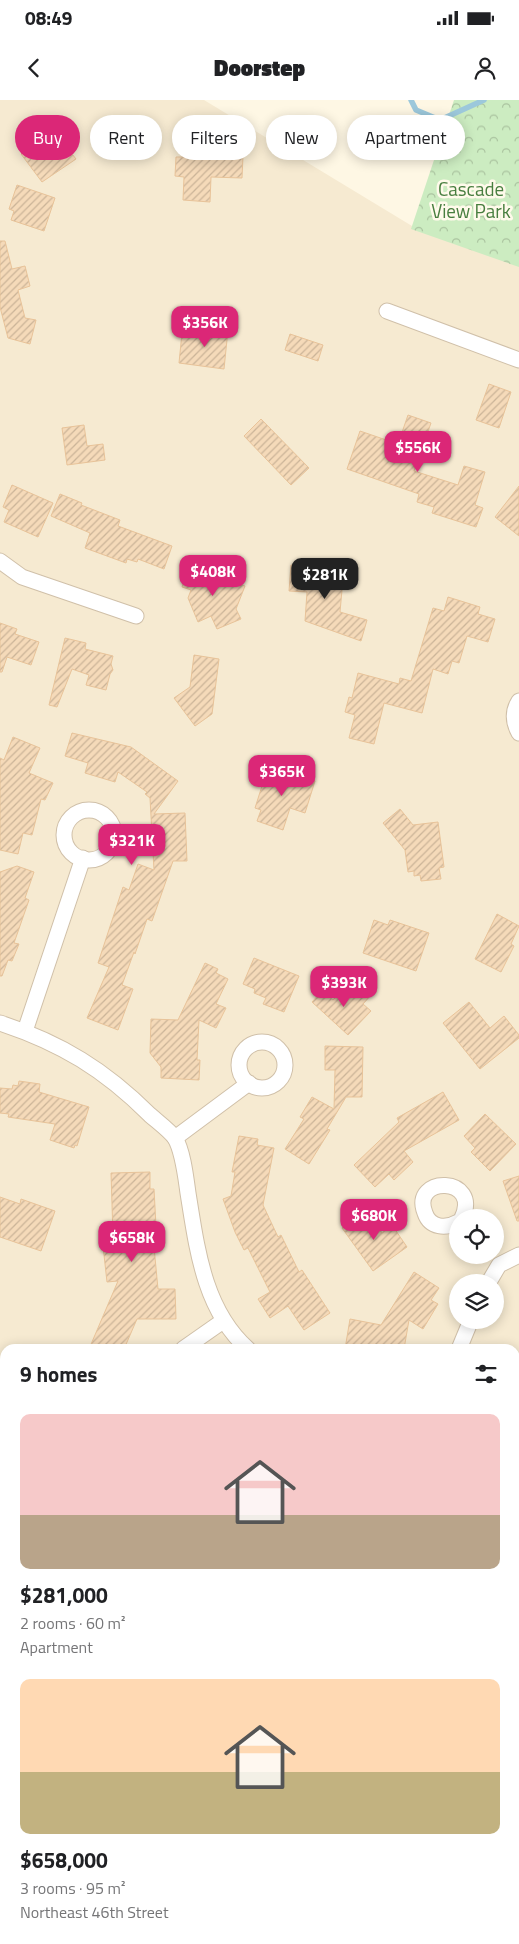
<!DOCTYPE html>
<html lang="en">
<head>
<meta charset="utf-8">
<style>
	:root { --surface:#fff; --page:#f2f2f2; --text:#202124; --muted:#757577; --accent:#db2777 }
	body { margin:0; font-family:"Titillium Web",sans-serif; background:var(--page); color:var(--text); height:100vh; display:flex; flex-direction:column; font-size:19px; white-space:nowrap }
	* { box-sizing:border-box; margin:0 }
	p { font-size:16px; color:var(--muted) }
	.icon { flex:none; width:28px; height:28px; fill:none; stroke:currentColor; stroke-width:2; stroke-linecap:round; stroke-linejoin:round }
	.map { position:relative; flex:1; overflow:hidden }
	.panel { position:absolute; left:0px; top:1244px; width:520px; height:601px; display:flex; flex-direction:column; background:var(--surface); border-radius:15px 15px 0 0; box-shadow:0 2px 12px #0003 }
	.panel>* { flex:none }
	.banner { position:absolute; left:15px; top:15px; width:490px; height:45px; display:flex; gap:10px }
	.tools { position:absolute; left:449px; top:1109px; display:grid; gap:10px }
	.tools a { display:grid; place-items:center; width:55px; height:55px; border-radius:50%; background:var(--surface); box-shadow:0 2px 12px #0003; font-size:25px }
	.price { position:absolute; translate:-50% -42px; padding:0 11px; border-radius:10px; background:var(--accent); color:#fff; font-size:16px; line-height:32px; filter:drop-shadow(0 1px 2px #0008) }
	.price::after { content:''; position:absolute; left:50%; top:30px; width:15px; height:11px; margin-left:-8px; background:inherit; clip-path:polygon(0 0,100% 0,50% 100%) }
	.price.selected { background:#222; color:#fff }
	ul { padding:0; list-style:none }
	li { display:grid; align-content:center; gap:10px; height:265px; padding:0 20px }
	li span { display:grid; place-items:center; height:155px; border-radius:10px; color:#555 }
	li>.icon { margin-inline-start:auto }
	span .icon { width:90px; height:90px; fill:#fffc; stroke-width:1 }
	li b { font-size:21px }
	h2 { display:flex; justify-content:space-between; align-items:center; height:60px; padding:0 20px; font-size:21px }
	.pill { padding:0 18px; border-radius:22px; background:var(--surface); box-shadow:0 2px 12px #0003; font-size:18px; line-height:45px }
	.pill.selected { background:var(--accent); color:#fff }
	.status { display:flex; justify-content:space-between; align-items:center; height:35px; padding:0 25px; background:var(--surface); direction:ltr }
	.status svg { height:14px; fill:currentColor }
	header { display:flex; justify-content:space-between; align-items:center; height:65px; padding:0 20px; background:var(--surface); font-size:22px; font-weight:800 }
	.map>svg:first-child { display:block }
	.residential { fill:#f6ead1; fill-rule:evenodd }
	.forest { fill:url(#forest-firs) }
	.park { fill:url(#park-crowns) }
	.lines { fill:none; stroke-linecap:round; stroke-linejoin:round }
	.stream { stroke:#9cc8db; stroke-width:5.5 }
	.building { fill:url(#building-hatch); stroke:#e8c399 }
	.street-casing { stroke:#d0c0a9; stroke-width:17 }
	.street { stroke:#fff; stroke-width:15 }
	.labels { text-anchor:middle; stroke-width:5; stroke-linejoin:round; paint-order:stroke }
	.park-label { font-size:19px; fill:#487e3f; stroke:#fffaeb }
</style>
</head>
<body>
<div class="status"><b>08:49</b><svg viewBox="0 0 49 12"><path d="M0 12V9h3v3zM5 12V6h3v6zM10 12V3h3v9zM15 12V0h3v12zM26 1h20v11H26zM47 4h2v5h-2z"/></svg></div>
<header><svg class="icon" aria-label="back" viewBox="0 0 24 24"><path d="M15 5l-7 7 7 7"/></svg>Doorstep<svg class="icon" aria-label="person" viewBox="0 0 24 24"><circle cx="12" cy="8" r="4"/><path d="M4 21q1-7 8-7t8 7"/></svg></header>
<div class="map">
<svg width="519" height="1844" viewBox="0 0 519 1844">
	<defs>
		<pattern id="forest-firs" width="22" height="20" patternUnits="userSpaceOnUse" patternTransform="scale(1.25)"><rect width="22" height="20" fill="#ccecc1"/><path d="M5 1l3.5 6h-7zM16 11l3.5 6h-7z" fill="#aac39f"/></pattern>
		<pattern id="park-crowns" width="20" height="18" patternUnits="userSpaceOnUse" patternTransform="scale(1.25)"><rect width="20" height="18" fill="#ccecc1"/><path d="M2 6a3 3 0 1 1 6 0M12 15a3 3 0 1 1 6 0" fill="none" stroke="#aac39f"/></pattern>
		<pattern id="building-hatch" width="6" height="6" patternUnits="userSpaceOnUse" patternTransform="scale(1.25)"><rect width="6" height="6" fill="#f5dab9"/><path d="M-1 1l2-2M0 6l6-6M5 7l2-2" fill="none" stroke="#cbb498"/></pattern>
	</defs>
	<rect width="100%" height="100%" fill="#fef7e4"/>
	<g class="residential">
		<path d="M0,0H204L412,126L519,163V1452L515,1453V1249H5V1558H0ZM458,1118H495V1155H458ZM458,1182H495V1220H458Z"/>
		<polygon points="0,1775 5,1778 5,1840 102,1840 108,1844 0,1844"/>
	</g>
	<g class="forest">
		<polygon points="519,1452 519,1844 91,1844 86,1840 515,1840 515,1453"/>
		<polygon points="0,1558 5,1558 5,1790 0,1787"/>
	</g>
	<polygon class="park" points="454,0 519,0 519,167 411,129"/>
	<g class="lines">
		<g class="stream">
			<polyline points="411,0 416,10 440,20 484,0"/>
			<polyline points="0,1642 5,1640"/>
			<polyline points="515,1665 519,1664"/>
		</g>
	</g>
	<g class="building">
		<polygon points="58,28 69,44 66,46 76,59 42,82 21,54"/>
		<polygon points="184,28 211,29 210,54 243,56 242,78 211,77 210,102 183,100 184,77 175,76 176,57 183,57"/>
		<polygon points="17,85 55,98 44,131 11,120 14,111 9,109"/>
		<polygon points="0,141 5,141 12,169 25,166 30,186 18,190 25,218 36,220 30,244 8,238 0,207"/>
		<polygon points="198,226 228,230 224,269 179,263 182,233 197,235"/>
		<polygon points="290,234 323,245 318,261 285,250"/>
		<polygon points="489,284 511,292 499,328 476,320"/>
		<polygon points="408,315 431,323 414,371 458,385 464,366 485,372 475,405 483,408 476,427 432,413 434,407 417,402 419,394 347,369 360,331 398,344"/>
		<polygon points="261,319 309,368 291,385 244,336"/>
		<polygon points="84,325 87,346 103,344 105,360 67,365 62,328"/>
		<polygon points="12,385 53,403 38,437 4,422 9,410 3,407"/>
		<polygon points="519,386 519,436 495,417"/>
		<polygon points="60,394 82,403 81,405 120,420 118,426 172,446 164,469 138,459 137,462 127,459 126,463 85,448 90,433 51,416"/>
		<polygon points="291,465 334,468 333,478 343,479 340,512 367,520 361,541 305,521 307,492 289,491"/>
		<polygon points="190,466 245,486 236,509 241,519 217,529 211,516 198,522 188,498 191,490 182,487"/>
		<polygon points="448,497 480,507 478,514 495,519 488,542 467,536 459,563 452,561 448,574 433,569 422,613 384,603 374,644 349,638 355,615 345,612 349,597 352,598 358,573 399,584 400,578 411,581 433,508 444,511"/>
		<polygon points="0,523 17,529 15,534 39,542 31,565 7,557 2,572 0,572"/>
		<polygon points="65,538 86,543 85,549 113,556 111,564 113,570 110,574 106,590 86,585 89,575 72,569 57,607 49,605"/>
		<polygon points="194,555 219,559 212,614 195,626 174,598 190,587"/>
		<polygon points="72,633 131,647 178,681 154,714 185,713 187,761 173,761 152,821 147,819 135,854 134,852 122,885 133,889 118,930 87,918 109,867 98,863 123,787 129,790 138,764 154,770 150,698 145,694 147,692 118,672 115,682 85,673 88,663 65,656"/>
		<polygon points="13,637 40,648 29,673 53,683 45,700 41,699 32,735 23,733 18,754 0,750 0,658 4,660"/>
		<polygon points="268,667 315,681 305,713 290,708 283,730 257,721 261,710 255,708"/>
		<polygon points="400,709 413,725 438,722 444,767 439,768 441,779 421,781 420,775 414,776 414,771 408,772 405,750 383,723"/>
		<polygon points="17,766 34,772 25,798 29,800 14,843 19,844 12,861 8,860 2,876 0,876 0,772"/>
		<polygon points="497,814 519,826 511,844 514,846 501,872 475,859"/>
		<polygon points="374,820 388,825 390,820 429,833 416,871 363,853"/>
		<polygon points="254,858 299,876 284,912 263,904 266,898 254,893 255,889 243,884"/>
		<polygon points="205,863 218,869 216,873 228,879 216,904 226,908 216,928 199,920 197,960 200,960 199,980 161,978 161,967 150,953 151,919 178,920"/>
		<polygon points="347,885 357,894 372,894 363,904 371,911 348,935 312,902 322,891 333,900"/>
		<polygon points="469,902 490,928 504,916 519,935 519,938 480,969 443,923"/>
		<polygon points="325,946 363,947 362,997 346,997 327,1029 330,1030 309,1064 285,1049 304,1019 300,1017 312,997 334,1009 335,970 325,970"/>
		<polygon points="19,981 40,984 39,992 89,1007 77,1046 75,1045 74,1048 50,1040 55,1024 8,1017 9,1014 0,1013 0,988 12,989 13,985 18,986"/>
		<polygon points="443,992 459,1020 404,1051 413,1062 394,1080 389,1074 375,1087 354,1065 399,1022 397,1018"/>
		<polygon points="485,1014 516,1044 490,1071 471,1052 475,1048 464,1036"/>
		<polygon points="239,1036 258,1039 257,1045 274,1048 263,1105 278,1137 281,1135 299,1172 302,1170 330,1213 304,1230 288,1206 270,1218 258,1199 270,1192 248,1148 244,1150 235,1132 223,1099 231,1096 235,1072 232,1072"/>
		<polygon points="150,1072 150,1089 154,1089 156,1126 152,1126 158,1189 175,1189 176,1219 137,1219 124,1249 89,1249 118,1181 107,1182 102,1137 113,1136 111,1073"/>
		<polygon points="519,1076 519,1121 517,1121 503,1081"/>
		<polygon points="0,1097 20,1104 21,1099 55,1111 41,1151 0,1137"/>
		<polygon points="366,1111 382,1133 392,1125 407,1147 373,1171 342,1128"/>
		<polygon points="414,1172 439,1188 431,1200 438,1204 423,1229 409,1220 404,1249 345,1249 350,1219 381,1225"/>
	</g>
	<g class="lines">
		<g class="street-casing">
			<g id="street">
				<polyline points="387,211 519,260"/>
				<polyline points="0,461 22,477 136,516"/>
				<path d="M519,601C512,612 513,622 519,633"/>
				<circle cx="89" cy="735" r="25"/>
				<path d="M0,923C61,943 105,970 150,1015C158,1022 169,1030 175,1038C183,1051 186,1079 188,1093C197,1149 204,1210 248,1249"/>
				<polyline points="25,931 83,758"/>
				<circle cx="262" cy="965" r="23"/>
				<polyline points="175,1038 249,983"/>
				<path d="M458,1122C446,1129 430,1128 425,1113C410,1075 482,1076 462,1118"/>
				<polyline points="489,1182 499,1165 519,1155"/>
				<polyline points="183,1249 223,1221"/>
				<polyline points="459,1249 471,1220"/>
				<polyline points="0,1411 5,1411"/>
			</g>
		</g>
		<use href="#street" class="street"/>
	</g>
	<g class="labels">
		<g class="park-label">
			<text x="471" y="96">Cascade<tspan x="471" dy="22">View Park</tspan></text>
		</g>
	</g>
</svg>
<div class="tools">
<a><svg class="icon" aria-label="locate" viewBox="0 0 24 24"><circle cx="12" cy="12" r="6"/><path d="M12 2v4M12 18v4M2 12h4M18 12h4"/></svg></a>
<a><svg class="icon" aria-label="layers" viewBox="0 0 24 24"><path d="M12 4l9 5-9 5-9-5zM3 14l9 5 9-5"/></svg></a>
</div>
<b class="price" style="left:205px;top:248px">$356K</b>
<b class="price" style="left:418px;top:373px">$556K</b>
<b class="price" style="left:213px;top:497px">$408K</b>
<b class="price selected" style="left:325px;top:500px">$281K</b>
<b class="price" style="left:282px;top:697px">$365K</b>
<b class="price" style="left:132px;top:766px">$321K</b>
<b class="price" style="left:344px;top:908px">$393K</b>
<b class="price" style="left:374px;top:1141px">$680K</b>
<b class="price" style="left:132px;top:1163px">$658K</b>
<div class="banner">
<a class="pill selected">Buy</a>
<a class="pill">Rent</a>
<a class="pill">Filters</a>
<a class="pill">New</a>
<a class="pill">Apartment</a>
</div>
<section class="panel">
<h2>9 homes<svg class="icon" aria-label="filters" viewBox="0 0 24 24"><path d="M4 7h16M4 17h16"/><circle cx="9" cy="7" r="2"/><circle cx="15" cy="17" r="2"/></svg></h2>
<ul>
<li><span style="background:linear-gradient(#f6c9c9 65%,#b9a48a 0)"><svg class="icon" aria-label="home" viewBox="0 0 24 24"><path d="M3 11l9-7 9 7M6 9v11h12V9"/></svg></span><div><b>$281,000</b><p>2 rooms · 60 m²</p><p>Apartment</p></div></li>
<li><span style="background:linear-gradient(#ffd9b3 60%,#c2b280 0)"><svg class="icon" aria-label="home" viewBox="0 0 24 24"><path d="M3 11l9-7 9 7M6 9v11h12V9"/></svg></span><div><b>$658,000</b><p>3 rooms · 95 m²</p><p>Northeast 46th Street</p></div></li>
</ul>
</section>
</div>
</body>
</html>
